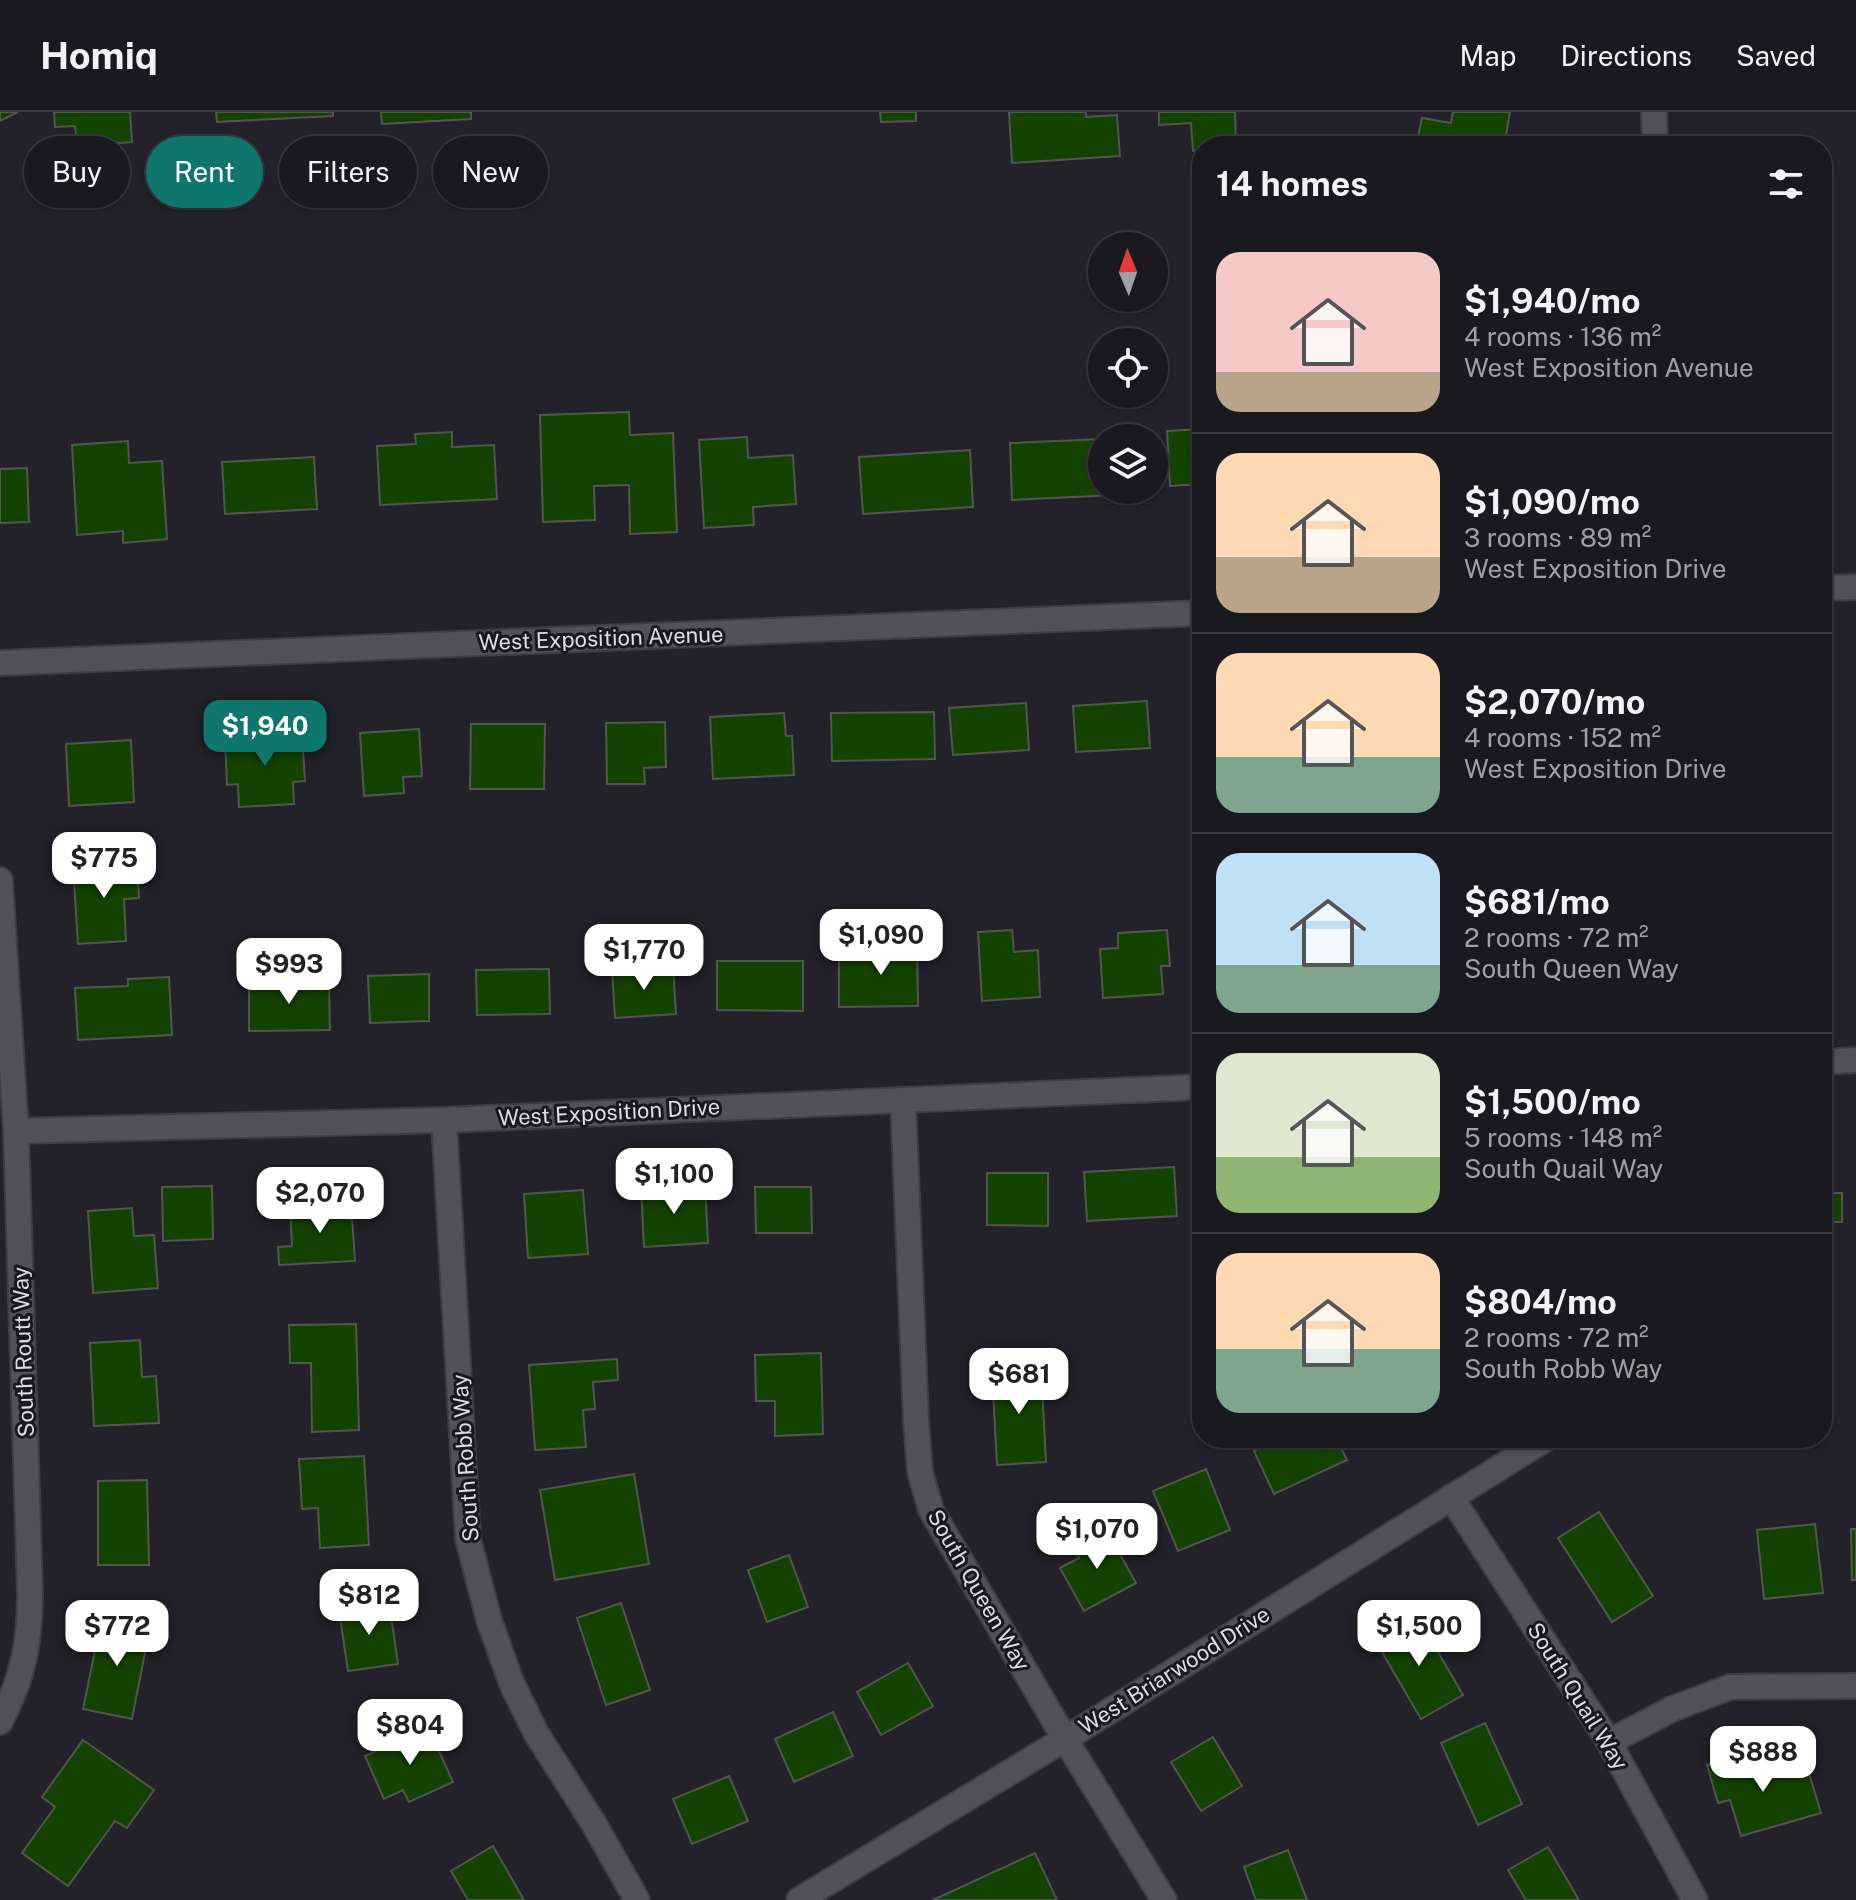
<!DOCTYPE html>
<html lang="en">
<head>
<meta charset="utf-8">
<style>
	:root { --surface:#1a191f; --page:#232228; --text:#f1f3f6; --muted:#9fa0a4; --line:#38383d; --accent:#0f766e }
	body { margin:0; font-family:"Public Sans",sans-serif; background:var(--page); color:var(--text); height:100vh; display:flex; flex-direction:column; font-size:30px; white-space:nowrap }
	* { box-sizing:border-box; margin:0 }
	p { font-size:26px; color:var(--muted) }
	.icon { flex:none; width:44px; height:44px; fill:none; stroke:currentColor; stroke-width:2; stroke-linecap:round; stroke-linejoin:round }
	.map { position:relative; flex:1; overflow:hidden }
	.drawer { position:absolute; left:1192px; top:24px; width:640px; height:1312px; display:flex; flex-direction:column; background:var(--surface); border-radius:32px; box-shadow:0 2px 6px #0004,0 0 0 2px var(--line) }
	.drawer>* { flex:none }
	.hud { position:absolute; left:24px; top:24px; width:760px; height:72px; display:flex; gap:16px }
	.needle { width:52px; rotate:358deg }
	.fabs { position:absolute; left:1088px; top:120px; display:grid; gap:16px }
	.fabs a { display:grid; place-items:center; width:80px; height:80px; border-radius:50%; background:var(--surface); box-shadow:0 2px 6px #0004,0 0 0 2px var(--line); font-size:40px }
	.price { position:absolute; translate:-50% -68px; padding:0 18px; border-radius:16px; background:#fff; color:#222; font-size:26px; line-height:52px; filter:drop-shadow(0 2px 4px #0008) }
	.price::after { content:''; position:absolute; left:50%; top:48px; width:24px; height:18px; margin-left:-12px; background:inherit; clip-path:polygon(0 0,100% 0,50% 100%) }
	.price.current { background:var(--accent); color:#fff }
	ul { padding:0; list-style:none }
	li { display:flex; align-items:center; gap:24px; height:200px; padding:0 24px }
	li+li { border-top:2px solid var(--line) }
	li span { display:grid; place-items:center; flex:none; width:224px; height:160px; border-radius:24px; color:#555 }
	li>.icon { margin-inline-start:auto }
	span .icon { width:96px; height:96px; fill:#fffc; stroke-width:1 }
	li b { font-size:34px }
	h2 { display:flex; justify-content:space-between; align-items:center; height:96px; padding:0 24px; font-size:34px }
	.chip { padding:0 28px; border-radius:36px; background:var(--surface); box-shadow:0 2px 6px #0004,0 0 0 2px var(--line); font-size:28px; line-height:72px }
	.chip.current { background:var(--accent); color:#fff }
	header { display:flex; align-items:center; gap:48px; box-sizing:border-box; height:112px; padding:0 40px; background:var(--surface); border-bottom:2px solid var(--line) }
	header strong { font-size:38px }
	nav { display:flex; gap:44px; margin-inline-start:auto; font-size:28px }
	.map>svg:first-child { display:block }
	.building { fill:#144301; stroke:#51574f; stroke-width:2 }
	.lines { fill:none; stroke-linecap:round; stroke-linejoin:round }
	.minor-casing { stroke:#3f3d44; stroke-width:28 }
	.minor { stroke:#525058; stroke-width:24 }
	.labels { text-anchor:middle; stroke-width:6; stroke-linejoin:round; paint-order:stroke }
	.street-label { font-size:22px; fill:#dedde2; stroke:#1a181f }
</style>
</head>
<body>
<header>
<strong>Homiq</strong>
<nav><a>Map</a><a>Directions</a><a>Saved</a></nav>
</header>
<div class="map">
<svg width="1856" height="1788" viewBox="0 0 1856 1788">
	<rect width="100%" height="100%" fill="#232129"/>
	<g class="building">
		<polygon points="0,0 18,0 0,9"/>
		<polygon points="54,0 130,0 132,30 77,34 75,14 55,15"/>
		<polygon points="216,0 333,0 333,4 217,10"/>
		<polygon points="381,0 471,0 471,7 382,12"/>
		<polygon points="880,0 916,0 916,9 881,10"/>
		<polygon points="1009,0 1086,0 1086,5 1117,3 1120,44 1012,51"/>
		<polygon points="1159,0 1235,0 1236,34 1202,34 1202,38 1193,39 1191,11 1159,13"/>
		<polygon points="1453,0 1510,0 1504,34 1483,32 1482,34 1416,34 1422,6 1451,11"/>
		<polygon points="629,300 630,323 673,321 677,420 630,422 629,373 594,374 595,408 543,410 540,303"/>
		<polygon points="1202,317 1202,372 1170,374 1167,319"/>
		<polygon points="452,320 452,335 494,333 497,387 380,393 377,334 416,332 415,322"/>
		<polygon points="747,325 748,346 793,343 796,392 753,395 754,413 704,416 699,328"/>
		<polygon points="1102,327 1102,378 1135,378 1135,382 1012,388 1010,331"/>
		<polygon points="128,329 129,351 162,349 167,427 123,431 123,419 77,423 72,333"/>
		<polygon points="970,338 973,395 863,402 859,345"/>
		<polygon points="314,345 317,397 225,402 222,350"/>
		<polygon points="27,356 29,410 0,411 0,357"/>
		<polygon points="1192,584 1202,584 1202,634 1194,634"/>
		<polygon points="1147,589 1150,636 1076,640 1073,594"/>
		<polygon points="1026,591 1029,638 953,643 949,596"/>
		<polygon points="934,600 935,647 832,649 831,601"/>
		<polygon points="784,601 786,624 792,624 794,663 713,667 710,605"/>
		<polygon points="665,610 666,655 644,656 645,672 607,672 606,611"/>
		<polygon points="471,612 545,612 544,677 470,677"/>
		<polygon points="419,617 422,664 403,665 404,681 364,684 360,621"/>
		<polygon points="302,621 305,669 293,670 294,692 239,695 238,672 227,673 225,625"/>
		<polygon points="131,628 134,690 69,694 66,632"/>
		<polygon points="137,750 139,786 124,787 126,829 78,832 73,754"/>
		<polygon points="1822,791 1829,791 1831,836 1822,836"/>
		<polygon points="1012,818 1014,840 1038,838 1040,885 982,889 978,820"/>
		<polygon points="1167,818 1170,854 1161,854 1163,882 1103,886 1100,837 1118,836 1118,821"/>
		<polygon points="917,828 918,894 839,895 839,846 873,846 873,829"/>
		<polygon points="717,849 803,849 803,899 717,898"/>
		<polygon points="673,854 676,902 615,906 612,857"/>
		<polygon points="549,857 550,902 477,903 476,858"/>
		<polygon points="429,862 429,909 370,911 368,864"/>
		<polygon points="169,865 172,923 78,928 75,876 128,874 128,867"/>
		<polygon points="329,869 330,918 249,919 249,870"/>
		<polygon points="1174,1055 1177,1104 1087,1109 1084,1060"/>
		<polygon points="987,1061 1048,1061 1048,1114 987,1113"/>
		<polygon points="705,1072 708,1131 644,1135 641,1076"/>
		<polygon points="212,1074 213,1127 163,1129 162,1075"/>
		<polygon points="755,1075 811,1075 812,1121 756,1121"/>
		<polygon points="583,1078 588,1142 528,1146 524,1082"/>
		<rect x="1822" y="1081" width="20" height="29"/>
		<polygon points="351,1090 355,1149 279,1153 278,1135 292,1134 290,1093"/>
		<polygon points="132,1096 134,1124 154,1123 158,1176 93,1181 88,1099"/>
		<polygon points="356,1212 359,1318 312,1320 311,1251 290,1251 289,1213"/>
		<polygon points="140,1228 142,1265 156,1264 159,1311 94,1314 90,1231"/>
		<polygon points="821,1241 823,1322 775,1324 775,1289 756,1289 755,1243"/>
		<polygon points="617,1247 618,1268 593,1270 595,1297 583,1298 586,1335 535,1338 529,1253"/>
		<polygon points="1041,1256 1046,1350 997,1353 992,1259"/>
		<polygon points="1280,1326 1336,1326 1347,1348 1274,1382 1254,1339"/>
		<polygon points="364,1344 369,1433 320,1436 318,1396 302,1397 299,1347"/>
		<polygon points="1206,1357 1230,1418 1178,1439 1153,1379"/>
		<polygon points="634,1362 649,1452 555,1468 540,1378"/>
		<polygon points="147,1368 149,1453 98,1453 98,1369"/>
		<polygon points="1599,1400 1653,1484 1612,1510 1558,1426"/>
		<polygon points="1815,1412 1823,1481 1764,1487 1757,1418"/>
		<polygon points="1106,1417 1136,1471 1084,1499 1060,1456 1079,1446 1073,1435"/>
		<polygon points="1851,1417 1856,1417 1856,1468 1852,1468"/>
		<polygon points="789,1443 808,1495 767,1510 748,1458"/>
		<polygon points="389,1490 398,1552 348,1559 339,1498"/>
		<polygon points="621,1491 650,1578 606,1593 577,1506"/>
		<polygon points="1417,1504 1463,1583 1421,1607 1375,1528"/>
		<polygon points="102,1505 150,1515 132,1607 83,1597"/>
		<polygon points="908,1551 933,1594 881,1623 857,1580"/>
		<polygon points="833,1600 853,1644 794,1670 775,1627"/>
		<polygon points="1485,1611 1522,1692 1478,1713 1441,1631"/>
		<polygon points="428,1615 453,1670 409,1690 403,1678 384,1687 365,1644"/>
		<polygon points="1213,1625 1242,1674 1201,1699 1171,1650"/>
		<polygon points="83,1628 154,1678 127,1716 115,1709 68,1774 22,1741 55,1695 42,1685"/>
		<polygon points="1750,1640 1757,1665 1806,1651 1821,1701 1741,1724 1730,1688 1718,1691 1707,1653"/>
		<polygon points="729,1664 748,1709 692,1732 673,1687"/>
		<polygon points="493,1734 524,1788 468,1788 451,1759"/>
		<polygon points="1548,1735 1579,1788 1526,1788 1508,1758"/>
		<polygon points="1288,1738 1307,1788 1256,1788 1244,1755"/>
		<polygon points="1035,1741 1057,1788 933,1788"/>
	</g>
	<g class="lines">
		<g class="minor-casing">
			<g id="minor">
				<polyline points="1654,0 1655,34"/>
				<polyline points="1822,476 1856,475"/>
				<polyline points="0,551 1202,501"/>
				<path d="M0,768L16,1019L30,1481C30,1531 23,1566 0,1610"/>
				<polyline points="1822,950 1856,948"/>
				<polyline points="903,988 916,1308 920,1360 931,1398 1065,1627 1164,1788"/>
				<polyline points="444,1008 468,1427 489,1508 512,1572 536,1621 594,1712 637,1788"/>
				<polyline points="16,1019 444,1008 1202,975"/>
				<polyline points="1451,1385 1609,1630 1695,1788"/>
				<polyline points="1609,1630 1672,1597 1730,1575 1856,1574"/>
				<polyline points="799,1788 1065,1627 1547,1326"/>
			</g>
		</g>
		<use href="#minor" class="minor"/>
	</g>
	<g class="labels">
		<g class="street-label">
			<text transform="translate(601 526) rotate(-2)" y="8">West Exposition Avenue</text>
			<text transform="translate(609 1000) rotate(-3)" y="8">West Exposition Drive</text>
			<text transform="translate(23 1240) rotate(-92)" y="8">South Routt Way</text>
			<text transform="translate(465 1346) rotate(-94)" y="8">South Robb Way</text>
			<text transform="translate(979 1478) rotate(60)" y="8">South Queen Way</text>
			<text transform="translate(1174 1558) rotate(-32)" y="8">West Briarwood Drive</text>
			<text transform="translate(1578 1584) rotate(58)" y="8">South Quail Way</text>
		</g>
	</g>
</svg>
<div class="fabs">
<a><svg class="needle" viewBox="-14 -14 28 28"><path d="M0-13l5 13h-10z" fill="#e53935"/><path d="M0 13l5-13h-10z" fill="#9fa0a4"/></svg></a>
<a><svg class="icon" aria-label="locate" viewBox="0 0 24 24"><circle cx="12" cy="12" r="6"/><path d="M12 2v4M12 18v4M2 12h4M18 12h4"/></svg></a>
<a><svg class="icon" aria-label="layers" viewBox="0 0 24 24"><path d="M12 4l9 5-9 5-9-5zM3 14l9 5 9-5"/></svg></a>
</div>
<b class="price current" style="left:265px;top:656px">$1,940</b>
<b class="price" style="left:104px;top:788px">$775</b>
<b class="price" style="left:881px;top:865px">$1,090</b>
<b class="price" style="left:644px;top:880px">$1,770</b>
<b class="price" style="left:289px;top:894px">$993</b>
<b class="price" style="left:674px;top:1104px">$1,100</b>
<b class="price" style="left:320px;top:1123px">$2,070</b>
<b class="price" style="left:1019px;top:1304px">$681</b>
<b class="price" style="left:1097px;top:1459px">$1,070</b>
<b class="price" style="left:369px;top:1525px">$812</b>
<b class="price" style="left:117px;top:1556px">$772</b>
<b class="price" style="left:1419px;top:1556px">$1,500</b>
<b class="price" style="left:410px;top:1655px">$804</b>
<b class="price" style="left:1763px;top:1682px">$888</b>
<div class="hud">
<a class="chip">Buy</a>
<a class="chip current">Rent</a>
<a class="chip">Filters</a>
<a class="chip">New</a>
</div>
<section class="drawer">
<h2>14 homes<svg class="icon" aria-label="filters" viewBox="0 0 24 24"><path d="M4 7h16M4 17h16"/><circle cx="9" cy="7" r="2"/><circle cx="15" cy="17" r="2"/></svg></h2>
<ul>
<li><span style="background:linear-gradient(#f6c9c9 75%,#b9a48a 0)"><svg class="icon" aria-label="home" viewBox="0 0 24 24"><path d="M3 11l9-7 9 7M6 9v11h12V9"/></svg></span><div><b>$1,940/mo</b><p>4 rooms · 136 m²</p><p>West Exposition Avenue</p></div></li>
<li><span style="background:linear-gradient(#ffd9b3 65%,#b9a48a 0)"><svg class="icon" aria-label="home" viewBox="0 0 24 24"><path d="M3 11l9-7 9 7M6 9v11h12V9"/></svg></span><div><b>$1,090/mo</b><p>3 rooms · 89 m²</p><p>West Exposition Drive</p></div></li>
<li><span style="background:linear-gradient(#ffd9b3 65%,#7fa58c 0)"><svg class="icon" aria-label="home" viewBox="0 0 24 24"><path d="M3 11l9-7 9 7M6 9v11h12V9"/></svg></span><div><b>$2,070/mo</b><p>4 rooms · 152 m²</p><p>West Exposition Drive</p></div></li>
<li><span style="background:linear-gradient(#bfe0f5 70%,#7fa58c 0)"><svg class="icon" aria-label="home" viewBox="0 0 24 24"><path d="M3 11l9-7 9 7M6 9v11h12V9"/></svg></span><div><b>$681/mo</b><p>2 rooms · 72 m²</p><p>South Queen Way</p></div></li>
<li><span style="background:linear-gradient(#dfe7d0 65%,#8fb573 0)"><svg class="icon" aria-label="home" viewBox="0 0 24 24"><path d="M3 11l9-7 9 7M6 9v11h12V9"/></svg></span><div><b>$1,500/mo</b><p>5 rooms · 148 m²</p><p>South Quail Way</p></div></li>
<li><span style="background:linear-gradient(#ffd9b3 60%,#7fa58c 0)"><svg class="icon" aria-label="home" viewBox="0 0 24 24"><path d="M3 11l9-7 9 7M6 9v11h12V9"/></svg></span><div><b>$804/mo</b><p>2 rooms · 72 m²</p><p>South Robb Way</p></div></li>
</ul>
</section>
</div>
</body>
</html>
